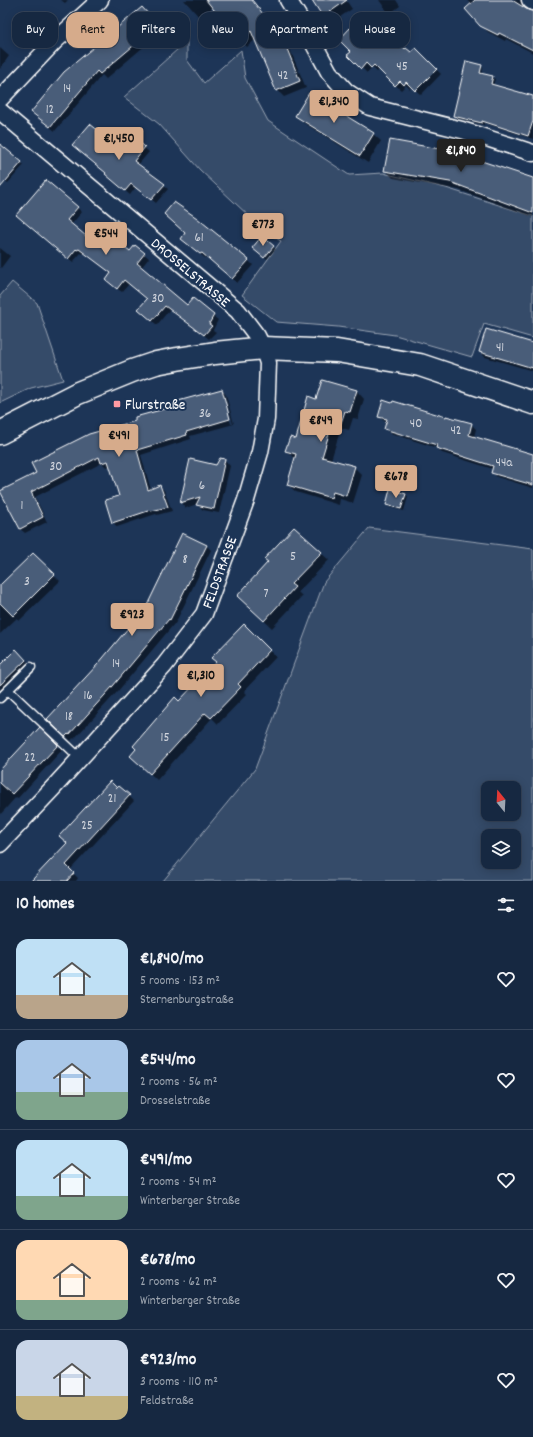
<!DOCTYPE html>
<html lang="en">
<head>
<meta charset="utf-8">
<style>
	:root { --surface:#162841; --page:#23344c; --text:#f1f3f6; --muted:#9ea6b1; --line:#35445a; --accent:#d6ab8b }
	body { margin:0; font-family:Dekko,sans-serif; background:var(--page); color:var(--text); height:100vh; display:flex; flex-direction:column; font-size:15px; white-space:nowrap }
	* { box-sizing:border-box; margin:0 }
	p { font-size:13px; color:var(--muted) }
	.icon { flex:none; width:22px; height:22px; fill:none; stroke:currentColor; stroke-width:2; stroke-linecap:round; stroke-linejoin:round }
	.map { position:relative; height:881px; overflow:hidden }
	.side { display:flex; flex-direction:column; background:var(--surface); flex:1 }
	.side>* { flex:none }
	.top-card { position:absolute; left:12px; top:12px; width:509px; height:36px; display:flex; gap:8px }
	.needle { width:26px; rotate:342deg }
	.tools { position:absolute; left:481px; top:781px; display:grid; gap:8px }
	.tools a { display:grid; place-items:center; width:40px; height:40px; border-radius:8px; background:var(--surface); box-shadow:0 2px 10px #0003,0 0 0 1px var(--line); font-size:20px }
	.price { position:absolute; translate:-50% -34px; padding:0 9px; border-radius:4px; background:var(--accent); color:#111; font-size:13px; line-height:26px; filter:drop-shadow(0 1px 2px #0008) }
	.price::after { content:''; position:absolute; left:50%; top:24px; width:12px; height:9px; margin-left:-6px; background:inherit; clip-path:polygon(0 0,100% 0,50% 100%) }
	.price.active { background:#222; color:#fff }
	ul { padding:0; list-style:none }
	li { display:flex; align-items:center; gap:12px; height:100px; padding:0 16px }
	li+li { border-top:1px solid var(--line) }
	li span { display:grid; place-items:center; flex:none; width:112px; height:80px; border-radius:12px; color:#555 }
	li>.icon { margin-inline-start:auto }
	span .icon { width:48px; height:48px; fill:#fffc; stroke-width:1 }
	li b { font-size:17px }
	h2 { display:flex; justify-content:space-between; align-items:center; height:48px; padding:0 16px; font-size:17px }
	.pill { padding:0 14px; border-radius:12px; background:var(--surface); box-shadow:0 2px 10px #0003,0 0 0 1px var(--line); font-size:14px; line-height:36px }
	.pill.active { background:var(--accent); color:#111 }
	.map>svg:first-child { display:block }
	.green { fill:#364b69; stroke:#9aa5b4; fill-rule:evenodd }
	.shadow { fill:#0007; fill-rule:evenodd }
	.building { fill:#4a5d79; stroke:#fff }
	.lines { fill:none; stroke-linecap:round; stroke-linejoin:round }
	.lane-casing { stroke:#fff; stroke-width:11 }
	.street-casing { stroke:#fff; stroke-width:19 }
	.primary-casing { stroke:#fff; stroke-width:25 }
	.lane { stroke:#1d3557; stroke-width:8 }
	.street { stroke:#1d3557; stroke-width:16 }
	.primary { stroke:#1d3557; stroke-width:22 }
	.poi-dot { fill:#ff9aa2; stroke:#1d3557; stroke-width:1.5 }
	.labels { text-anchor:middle; stroke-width:4; stroke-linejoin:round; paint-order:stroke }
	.number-label { font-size:13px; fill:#d2d6de }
	.street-label { font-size:15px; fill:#fff; stroke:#1d3557 }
	.poi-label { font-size:15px; fill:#fff; stroke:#1d3557; text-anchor:start }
</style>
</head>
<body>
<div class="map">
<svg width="533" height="881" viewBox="0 0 533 881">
	<rect width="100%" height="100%" fill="#1d3557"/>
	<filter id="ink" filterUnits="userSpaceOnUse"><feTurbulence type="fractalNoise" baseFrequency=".025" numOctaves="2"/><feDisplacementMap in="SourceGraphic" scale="8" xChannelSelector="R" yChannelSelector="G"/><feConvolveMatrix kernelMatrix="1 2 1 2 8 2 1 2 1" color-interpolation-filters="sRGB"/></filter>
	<g filter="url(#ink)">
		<g class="green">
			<polygon points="187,41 187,60 204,83 241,50 245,78 268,121 349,175 383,173 446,188 533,216 533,338 484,324 472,357 395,335 338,327 276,322 242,295 281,241 267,233 200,170 159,124 124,97"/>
			<polygon points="12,282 37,303 63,380 31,388 0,403 0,296"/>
			<path d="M369,528L533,549V881H163L255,769L324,582ZM488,788H514V814H488ZM488,836H514V862H488Z"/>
		</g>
		<g class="shadow">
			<polygon points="61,0 68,0 65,3"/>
			<polygon points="184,0 251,0 289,47 306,88 284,97 277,90 255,40 247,47 213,7 200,18"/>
			<polygon points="313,0 346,0 352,9 331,23 324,16"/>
			<polygon points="379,0 396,0 400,6 389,14"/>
			<polygon points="467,0 530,0 527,6 527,10 533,12 533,53 506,39 505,41 488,32 481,25 471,5"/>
			<polygon points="147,13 162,31 106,79 102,75 55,131 37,117"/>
			<polygon points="362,41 405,50 411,54 416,49 441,74 421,95 411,86 410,89 406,85 401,90 379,70 377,72 372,67 367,73 349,55"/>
			<polygon points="0,48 9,56 0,69"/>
			<polygon points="481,66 483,68 482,75 492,77 495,79 493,86 533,98 533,139 484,123 484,125 456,118 454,116"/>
			<polygon points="296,116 373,134 381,141 368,163 304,123"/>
			<polygon points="130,135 149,152 138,165 168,189 156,203 136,187 130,195 110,178 120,149"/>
			<polygon points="0,146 24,165 8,183 0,177"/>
			<polygon points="385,170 533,179 533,217 459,190 393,178"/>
			<polygon points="46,181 82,212 71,225 92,242 130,253 135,246 149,258 141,268 187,307 213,316 218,320 213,330 216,332 209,339 170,309 157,325 144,314 148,300 129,284 122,292 112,285 112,274 84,252 82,254 81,253 73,262 22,220"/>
			<polygon points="186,243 248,260 253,265 237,283 207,257 205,258"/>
			<polygon points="273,247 276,249 267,259 256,250"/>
			<polygon points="0,248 10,256 1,268 0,267"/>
			<polygon points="533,344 533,371 485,357 480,352"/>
			<path d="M222,390L226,395L234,424L190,436L191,439L141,455L151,490L159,486L164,490L172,511L157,515L156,514L117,527L113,522L120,496L111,466L106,467L102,463L35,497L47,522L25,533L20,529L2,491L137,422ZM222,394H224L233,424H231Z"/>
			<polygon points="357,391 364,399 358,419 353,418 349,430 341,428 331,460 354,467 362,475 353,503 340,499 339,505 296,492 288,485 296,459 286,451 296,440 316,400"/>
			<polygon points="379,416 471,424 476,429 474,437 533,456 533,488 497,477 492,472 493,469 442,453 437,448 390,433 385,429 387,422 384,421"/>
			<polygon points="225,460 230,466 219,513 203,510 197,504 186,508 182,503 191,461 217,466"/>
			<polygon points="406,494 408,497 404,511 389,507 387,504"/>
			<polygon points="206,545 211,550 175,624 174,624 118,691 74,739 73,738 71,741 49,719 99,665 138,625"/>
			<polygon points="321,553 329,560 298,592 302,596 272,628 245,603"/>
			<polygon points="33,554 60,581 19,621 17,618 0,634 0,587"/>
			<polygon points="244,626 276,657 244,691 247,694 218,724 212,718 157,780 138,762 179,702 217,662"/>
			<polygon points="16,651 28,662 0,690 0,667"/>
			<polygon points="40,729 62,750 18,798 16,797 0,815 0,771"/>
			<polygon points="117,789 129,796 134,801 70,870 78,878 76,881 33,881"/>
		</g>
		<g class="building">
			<polygon points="206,0 252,0 283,39 300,81 276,91 251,31 239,41"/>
			<polygon points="312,0 347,0 327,14 321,14"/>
			<polygon points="475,0 512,0 528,10 533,11 533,50 499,33 498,35 480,26 465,9"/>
			<polygon points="142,7 158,25 100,74 97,71 50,127 31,112 64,72"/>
			<polygon points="378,23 405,49 406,48 411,52 416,48 437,69 415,91 406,82 404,85 400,81 395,86 374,65 371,68 366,63 361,69 347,55 351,52 339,40 350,28 362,40"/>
			<polygon points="466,61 482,65 480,73 493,76 491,84 533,96 533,121 528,136 482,121 482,123 453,116"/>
			<polygon points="309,93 374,133 360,156 295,116"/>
			<polygon points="90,124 120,148 130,133 145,147 134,161 165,184 151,200 131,184 125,191 105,174 106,173 72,145"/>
			<polygon points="390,140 451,151 533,178 533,213 450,182 384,171"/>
			<polygon points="0,144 22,162 0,188"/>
			<polygon points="46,180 78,207 67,220 92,241 102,229 130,251 135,245 145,253 137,263 187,305 193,298 214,315 209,324 212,326 204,335 165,306 152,321 138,309 147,299 124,280 117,289 106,280 111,273 79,249 77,250 76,249 68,259 16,215"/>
			<polygon points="174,202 197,218 249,260 232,279 202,253 200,254 181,239 185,233 164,214"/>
			<polygon points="262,236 274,246 264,258 252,248"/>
			<polygon points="486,329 533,343 533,368 479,352"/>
			<polygon points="322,380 357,390 350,412 345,411 341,423 333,421 322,457 355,466 346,496 333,492 331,498 287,485 296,454 285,451 290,437 296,439 308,396 316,399"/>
			<polygon points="222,389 230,419 186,432 187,435 137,450 148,490 160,485 168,507 151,511 151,510 112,523 105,500 119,496 108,461 101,463 99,457 31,492 43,517 20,529 0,491 36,473 31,463 89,434 135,421 135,417 179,405 178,401"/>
			<polygon points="383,400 392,403 393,401 446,417 446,416 472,423 469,435 533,454 533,485 491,473 493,466 436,448 437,445 384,429 387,419 378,417"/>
			<polygon points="220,458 225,459 214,509 196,505 200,497 180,503 190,459 216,465"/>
			<polygon points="390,489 406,494 401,509 386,505"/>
			<polygon points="294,527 322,552 291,584 295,587 264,621 237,596 268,562 264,559"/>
			<polygon points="182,533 207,545 170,620 169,619 113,686 69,735 68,734 65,737 47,719 98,664 134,621 138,624"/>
			<polygon points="33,553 55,574 13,616 0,603 0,585"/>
			<polygon points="244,624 270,650 238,684 241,687 211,718 205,713 150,774 130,756 136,749 133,746 175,697 179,701 216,662 211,658"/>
			<polygon points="16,649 26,660 0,685 0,665"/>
			<polygon points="40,727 58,745 12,794 0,783 0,770"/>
			<polygon points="110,781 117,788 119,786 130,795 66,865 74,873 67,881 31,881 67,843 59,836"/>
		</g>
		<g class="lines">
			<g class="lane-casing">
				<g id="lane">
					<polyline points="8,690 80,758"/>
					<polyline points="0,698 31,667"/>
				</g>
			</g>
			<g class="street-casing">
				<g id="street">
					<polyline points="288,0 303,24 329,72 347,92 370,107 462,130 533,153"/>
					<polyline points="530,0 533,2"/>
					<polyline points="0,99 55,41 100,0"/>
					<polyline points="0,111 238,311 257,336 263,348 268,363 266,419 260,452 246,500 204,614 164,666 52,789 0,844"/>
				</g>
			</g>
			<g class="primary-casing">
				<polyline id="primary" points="0,433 78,393 132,371 156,363 177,359 215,353 263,348 337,351 420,365 533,403"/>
			</g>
			<use href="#lane" class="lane"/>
			<use href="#street" class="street"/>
			<use href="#primary" class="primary"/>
		</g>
	</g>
	<rect class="poi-dot" x="113" y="400" width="8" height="8" rx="2"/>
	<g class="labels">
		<g class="number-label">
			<text x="402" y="70">45</text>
			<text x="283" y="79">42</text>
			<text x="67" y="92">14</text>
			<text x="50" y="113">12</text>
			<text x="199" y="241">61</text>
			<text x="158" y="302">30</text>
			<text x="500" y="351">41</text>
			<text x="205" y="417">36</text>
			<text x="416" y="427">40</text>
			<text x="456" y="434">42</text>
			<text x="504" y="466">44a</text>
			<text x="56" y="470">30</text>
			<text x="202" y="489">6</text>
			<text x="22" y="509">1</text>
			<text x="293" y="560">5</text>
			<text x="185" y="563">8</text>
			<text x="27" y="585">3</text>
			<text x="266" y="597">7</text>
			<text x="116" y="667">14</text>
			<text x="88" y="699">16</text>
			<text x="69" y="720">18</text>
			<text x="165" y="741">15</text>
			<text x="30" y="761">22</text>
			<text x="112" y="802">21</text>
			<text x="87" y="829">25</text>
		</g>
		<g class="street-label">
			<text transform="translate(191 272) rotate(40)" y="5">DROSSELSTRASSE</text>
			<text transform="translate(219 572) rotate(-70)" y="5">FELDSTRASSE</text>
		</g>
		<g class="poi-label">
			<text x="125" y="409">Flurstraße</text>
		</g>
	</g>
</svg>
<div class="tools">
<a><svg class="needle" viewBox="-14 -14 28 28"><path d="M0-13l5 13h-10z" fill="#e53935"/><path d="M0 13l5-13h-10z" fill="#9ea6b1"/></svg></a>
<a><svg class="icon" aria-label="layers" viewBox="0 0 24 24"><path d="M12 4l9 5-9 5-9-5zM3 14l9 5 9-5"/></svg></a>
</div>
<b class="price" style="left:334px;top:124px">€1,340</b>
<b class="price" style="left:119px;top:161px">€1,450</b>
<b class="price active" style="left:461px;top:173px">€1,840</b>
<b class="price" style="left:263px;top:247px">€773</b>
<b class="price" style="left:106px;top:256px">€544</b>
<b class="price" style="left:321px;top:443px">€849</b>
<b class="price" style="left:119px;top:458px">€491</b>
<b class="price" style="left:396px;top:499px">€678</b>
<b class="price" style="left:132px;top:637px">€923</b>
<b class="price" style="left:201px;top:698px">€1,310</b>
<div class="top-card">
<a class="pill">Buy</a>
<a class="pill active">Rent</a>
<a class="pill">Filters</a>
<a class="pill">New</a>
<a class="pill">Apartment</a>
<a class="pill">House</a>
</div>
</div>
<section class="side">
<h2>10 homes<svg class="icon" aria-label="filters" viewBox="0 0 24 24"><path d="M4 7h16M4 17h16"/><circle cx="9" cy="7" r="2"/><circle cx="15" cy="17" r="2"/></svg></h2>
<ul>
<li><span style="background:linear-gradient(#bfe0f5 70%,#b9a48a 0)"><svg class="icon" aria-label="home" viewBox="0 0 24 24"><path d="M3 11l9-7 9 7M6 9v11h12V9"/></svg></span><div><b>€1,840/mo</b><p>5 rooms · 153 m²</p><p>Sternenburgstraße</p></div><svg class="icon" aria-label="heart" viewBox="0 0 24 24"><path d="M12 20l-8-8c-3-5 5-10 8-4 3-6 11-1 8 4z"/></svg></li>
<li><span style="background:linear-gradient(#a9c7e8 65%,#7fa58c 0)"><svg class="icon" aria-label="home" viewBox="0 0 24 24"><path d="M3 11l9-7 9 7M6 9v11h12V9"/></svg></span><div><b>€544/mo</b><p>2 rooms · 56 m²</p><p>Drosselstraße</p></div><svg class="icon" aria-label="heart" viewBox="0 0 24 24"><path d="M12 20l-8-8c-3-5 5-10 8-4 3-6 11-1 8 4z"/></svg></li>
<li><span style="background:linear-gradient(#bfe0f5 70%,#7fa58c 0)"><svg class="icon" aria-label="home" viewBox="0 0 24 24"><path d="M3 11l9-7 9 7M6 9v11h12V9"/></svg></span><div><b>€491/mo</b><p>2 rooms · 54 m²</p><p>Winterberger Straße</p></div><svg class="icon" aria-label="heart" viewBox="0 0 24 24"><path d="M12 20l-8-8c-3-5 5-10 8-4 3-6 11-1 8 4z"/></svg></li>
<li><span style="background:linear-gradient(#ffd9b3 75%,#7fa58c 0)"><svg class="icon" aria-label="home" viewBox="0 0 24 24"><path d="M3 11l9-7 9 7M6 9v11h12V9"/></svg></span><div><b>€678/mo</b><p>2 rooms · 62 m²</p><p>Winterberger Straße</p></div><svg class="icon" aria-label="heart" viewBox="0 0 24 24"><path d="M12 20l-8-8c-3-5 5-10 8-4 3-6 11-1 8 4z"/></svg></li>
<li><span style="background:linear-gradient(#c9d6e8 70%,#c2b280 0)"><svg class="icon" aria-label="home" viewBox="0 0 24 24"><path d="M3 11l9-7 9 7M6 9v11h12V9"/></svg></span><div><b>€923/mo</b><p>3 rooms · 110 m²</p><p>Feldstraße</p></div><svg class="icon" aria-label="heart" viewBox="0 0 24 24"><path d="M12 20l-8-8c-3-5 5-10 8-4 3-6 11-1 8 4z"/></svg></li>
</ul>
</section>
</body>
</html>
